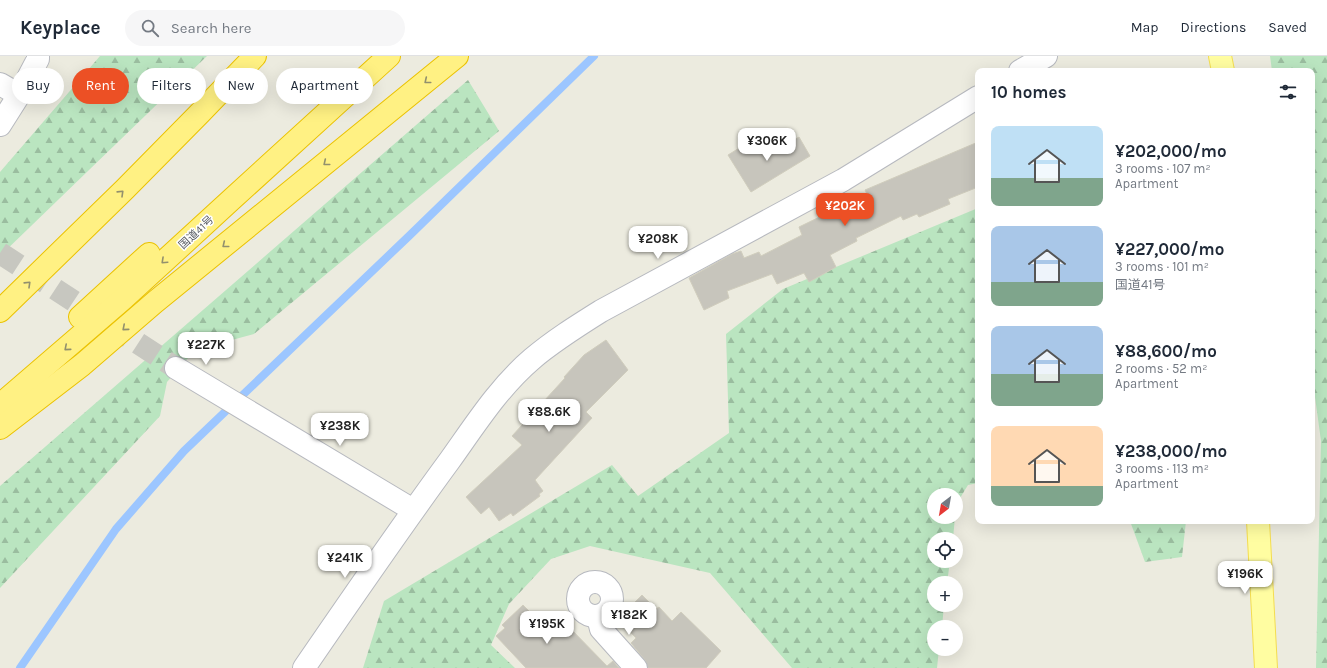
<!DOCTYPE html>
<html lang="en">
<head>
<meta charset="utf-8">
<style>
	:root { --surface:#fff; --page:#f6f6f7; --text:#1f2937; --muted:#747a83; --line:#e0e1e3; --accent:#ec5025 }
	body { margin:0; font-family:Karla,"Noto Sans JP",sans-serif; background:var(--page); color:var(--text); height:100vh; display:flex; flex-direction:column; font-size:15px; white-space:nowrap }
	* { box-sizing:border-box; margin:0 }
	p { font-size:13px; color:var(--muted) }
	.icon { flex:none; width:22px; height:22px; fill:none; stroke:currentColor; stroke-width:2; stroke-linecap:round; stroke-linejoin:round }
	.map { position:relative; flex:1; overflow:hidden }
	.details { position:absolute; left:975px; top:12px; width:340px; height:456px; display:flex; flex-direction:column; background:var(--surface); border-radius:8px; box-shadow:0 4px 16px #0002 }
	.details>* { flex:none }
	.hud { position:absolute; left:12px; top:12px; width:380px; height:36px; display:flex; gap:8px }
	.needle { width:26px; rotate:211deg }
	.buttons { position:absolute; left:927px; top:432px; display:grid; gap:8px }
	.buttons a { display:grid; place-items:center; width:36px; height:36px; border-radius:50%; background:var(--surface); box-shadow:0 4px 16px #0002; font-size:20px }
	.price { position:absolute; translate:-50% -34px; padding:0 9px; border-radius:8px; background:#fff; color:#222; font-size:13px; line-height:26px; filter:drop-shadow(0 1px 2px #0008) }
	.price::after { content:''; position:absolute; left:50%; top:24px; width:12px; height:9px; margin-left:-6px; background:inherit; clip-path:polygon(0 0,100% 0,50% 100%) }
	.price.current { background:var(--accent); color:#fff }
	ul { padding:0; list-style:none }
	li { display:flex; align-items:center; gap:12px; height:100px; padding:0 16px }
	li span { display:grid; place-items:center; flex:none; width:112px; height:80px; border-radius:8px; color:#555 }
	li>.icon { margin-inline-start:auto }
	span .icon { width:48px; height:48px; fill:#fffc; stroke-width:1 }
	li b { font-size:17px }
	h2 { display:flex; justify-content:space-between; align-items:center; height:48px; padding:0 16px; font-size:17px }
	.pill { padding:0 14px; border-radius:18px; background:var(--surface); box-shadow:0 4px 16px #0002; font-size:14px; line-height:36px }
	.pill.current { background:var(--accent); color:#fff }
	header { display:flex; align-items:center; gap:24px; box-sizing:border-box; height:56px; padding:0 20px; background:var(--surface); border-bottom:1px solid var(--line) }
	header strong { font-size:19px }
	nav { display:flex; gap:22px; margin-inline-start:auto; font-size:14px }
	.search { width:280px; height:36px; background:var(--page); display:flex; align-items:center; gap:10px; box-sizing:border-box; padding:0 14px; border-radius:22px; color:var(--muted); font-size:15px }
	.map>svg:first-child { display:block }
	.forest { fill:url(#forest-firs) }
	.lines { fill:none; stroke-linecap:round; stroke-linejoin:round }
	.stream { stroke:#9cc6ff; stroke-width:8 }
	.building { fill:#c7c5bc; stroke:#d0cdbd }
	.minor-tunnel { stroke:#c7c7c0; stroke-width:22; stroke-dasharray:22 11; stroke-linecap:butt }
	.minor-casing { stroke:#b7b9bf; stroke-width:24 }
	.major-casing { stroke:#f4dd50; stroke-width:24 }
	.highway-casing { stroke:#ebc200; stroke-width:24 }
	.minor { stroke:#fff; stroke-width:22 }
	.major { stroke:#fffda1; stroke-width:22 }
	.highway { stroke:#fff183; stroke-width:22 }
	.oneway { stroke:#92906d }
	.labels { text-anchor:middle; stroke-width:3; stroke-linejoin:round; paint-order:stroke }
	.street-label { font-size:11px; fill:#585b61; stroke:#fff }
</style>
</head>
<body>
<header>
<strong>Keyplace</strong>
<div class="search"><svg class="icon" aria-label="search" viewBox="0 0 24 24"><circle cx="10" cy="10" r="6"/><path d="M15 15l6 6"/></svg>Search here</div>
<nav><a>Map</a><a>Directions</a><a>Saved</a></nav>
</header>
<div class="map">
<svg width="1327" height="612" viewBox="0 0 1327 612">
	<defs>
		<pattern id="forest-firs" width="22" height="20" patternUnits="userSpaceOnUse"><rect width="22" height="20" fill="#bae5c0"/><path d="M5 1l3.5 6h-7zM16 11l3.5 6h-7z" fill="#9abd9f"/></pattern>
	</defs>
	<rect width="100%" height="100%" fill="#ecebdf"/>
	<g class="forest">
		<polygon points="100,0 207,0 0,200 0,116"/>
		<polygon points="1270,0 1327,0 1327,612 1316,612 1321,385 1312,319 1312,15 1272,15"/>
		<polygon points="468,24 499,75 254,278 195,294 167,326 160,360 0,532 0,430"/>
		<polygon points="978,152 978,427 968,429 957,447 956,456 956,439 934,439 934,461 955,461 953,483 934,483 934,505 950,505 947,527 934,527 934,549 944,549 942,571 934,571 934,593 939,593 937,612 792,612 710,517 590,490 551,503 509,548 491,589 515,612 363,612 384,545 612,409 638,440 729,377 726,278 783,233"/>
		<polygon points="1130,465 1186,465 1182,501 1145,506"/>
	</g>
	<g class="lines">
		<polyline class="stream" points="20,612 116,473 184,395 409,180 594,0"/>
	</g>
	<g class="building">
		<polygon points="799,81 810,100 751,136 728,99 749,86 755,95 764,89 770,99"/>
		<polygon points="978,86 978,131 948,143 950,148 919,161 917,158 903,164 901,160 856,182 857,185 830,199 836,211 809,226 804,217 777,228 772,218 727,235 729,242 704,254 689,222 732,198 741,195 744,202 759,196 761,200 802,179 799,171 867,138 865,134"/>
		<polygon points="606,284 628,314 586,356 592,362 535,424 543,435 539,438 540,440 513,460 511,457 499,465 489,451 481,458 466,441 522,389 512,380 565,322 564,321 584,299"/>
		<polygon points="642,539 656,553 659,551 672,565 681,556 721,595 706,612 648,612 645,604 631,587 636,582 618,563"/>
		<polygon points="523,549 553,579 565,567 607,610 613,605 619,612 526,612 496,580 505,572 502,569"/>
	</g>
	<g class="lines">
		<polyline class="minor-tunnel" points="0,197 176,312"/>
		<g class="minor-casing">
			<g id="minor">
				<polyline points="1020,15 1046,0"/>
				<polyline points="0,28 19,39"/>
				<polyline points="0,69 19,39 38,3 38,0"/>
				<polyline points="176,312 413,454"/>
				<circle cx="595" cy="543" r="17"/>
				<polyline points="598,561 601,573 636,612"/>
				<path d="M304,612C352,542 400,472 450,404C475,369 499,331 532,303C553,285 577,270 601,255L843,124L978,41"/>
			</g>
		</g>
		<g class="major-casing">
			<g id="major">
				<polyline points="1220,0 1223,15"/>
				<polyline points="1258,465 1266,612"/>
			</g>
		</g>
		<g class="highway-casing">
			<g id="highway">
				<polyline points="0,255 125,133 200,57 255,0"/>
				<polyline points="80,261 149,198"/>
				<polyline points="0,349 123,243 232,143 389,0"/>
				<polyline points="0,372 82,309 155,246 457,0"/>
			</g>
		</g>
		<use href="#minor" class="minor"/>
		<use href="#major" class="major"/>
		<use href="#highway" class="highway"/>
	</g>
	<defs><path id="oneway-chevron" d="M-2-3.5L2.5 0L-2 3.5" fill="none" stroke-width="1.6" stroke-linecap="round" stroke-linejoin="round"/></defs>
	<g class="oneway">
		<use href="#oneway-chevron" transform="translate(427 25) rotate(141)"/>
		<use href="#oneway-chevron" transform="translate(326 107) rotate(141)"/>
		<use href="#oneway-chevron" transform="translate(121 137) rotate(-44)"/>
		<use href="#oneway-chevron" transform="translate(225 189) rotate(141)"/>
		<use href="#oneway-chevron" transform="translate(164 205) rotate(137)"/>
		<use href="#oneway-chevron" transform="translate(28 228) rotate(-44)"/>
		<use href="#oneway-chevron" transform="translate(125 272) rotate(139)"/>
		<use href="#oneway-chevron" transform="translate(67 292) rotate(139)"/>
	</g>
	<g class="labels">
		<g class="street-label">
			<text transform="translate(196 176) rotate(-43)" y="4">国道41号</text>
		</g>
	</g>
</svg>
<div class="buttons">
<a><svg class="needle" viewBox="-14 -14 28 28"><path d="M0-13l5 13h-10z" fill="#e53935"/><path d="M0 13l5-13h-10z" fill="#747a83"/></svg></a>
<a><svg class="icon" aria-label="locate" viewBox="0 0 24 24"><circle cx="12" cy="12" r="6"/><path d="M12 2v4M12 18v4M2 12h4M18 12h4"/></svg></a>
<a>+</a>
<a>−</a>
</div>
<b class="price" style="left:767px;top:106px">¥306K</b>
<b class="price current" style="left:845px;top:171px">¥202K</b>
<b class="price" style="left:658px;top:204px">¥208K</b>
<b class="price" style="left:206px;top:310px">¥227K</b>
<b class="price" style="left:549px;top:377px">¥88.6K</b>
<b class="price" style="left:340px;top:391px">¥238K</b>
<b class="price" style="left:345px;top:523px">¥241K</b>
<b class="price" style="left:1245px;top:539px">¥196K</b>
<b class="price" style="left:629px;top:580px">¥182K</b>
<b class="price" style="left:547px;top:589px">¥195K</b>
<div class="hud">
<a class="pill">Buy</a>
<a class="pill current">Rent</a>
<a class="pill">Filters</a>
<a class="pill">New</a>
<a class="pill">Apartment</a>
</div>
<section class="details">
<h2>10 homes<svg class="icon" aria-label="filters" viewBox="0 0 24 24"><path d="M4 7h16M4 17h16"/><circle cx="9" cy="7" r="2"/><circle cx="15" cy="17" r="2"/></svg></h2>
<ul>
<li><span style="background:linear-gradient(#bfe0f5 65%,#7fa58c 0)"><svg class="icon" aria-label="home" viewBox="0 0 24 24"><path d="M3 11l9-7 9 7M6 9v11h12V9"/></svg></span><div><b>¥202,000/mo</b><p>3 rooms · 107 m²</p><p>Apartment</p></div></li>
<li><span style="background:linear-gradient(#a9c7e8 70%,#7fa58c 0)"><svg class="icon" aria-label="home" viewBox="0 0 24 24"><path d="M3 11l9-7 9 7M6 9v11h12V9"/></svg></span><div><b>¥227,000/mo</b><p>3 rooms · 101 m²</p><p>国道41号</p></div></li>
<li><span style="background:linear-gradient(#a9c7e8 60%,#7fa58c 0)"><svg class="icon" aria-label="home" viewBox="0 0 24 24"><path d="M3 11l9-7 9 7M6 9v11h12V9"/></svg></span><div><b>¥88,600/mo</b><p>2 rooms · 52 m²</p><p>Apartment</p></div></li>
<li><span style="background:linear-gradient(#ffd9b3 75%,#7fa58c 0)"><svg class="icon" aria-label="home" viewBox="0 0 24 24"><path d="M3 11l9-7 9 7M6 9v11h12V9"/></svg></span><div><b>¥238,000/mo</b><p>3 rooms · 113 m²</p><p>Apartment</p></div></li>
</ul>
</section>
</div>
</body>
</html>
